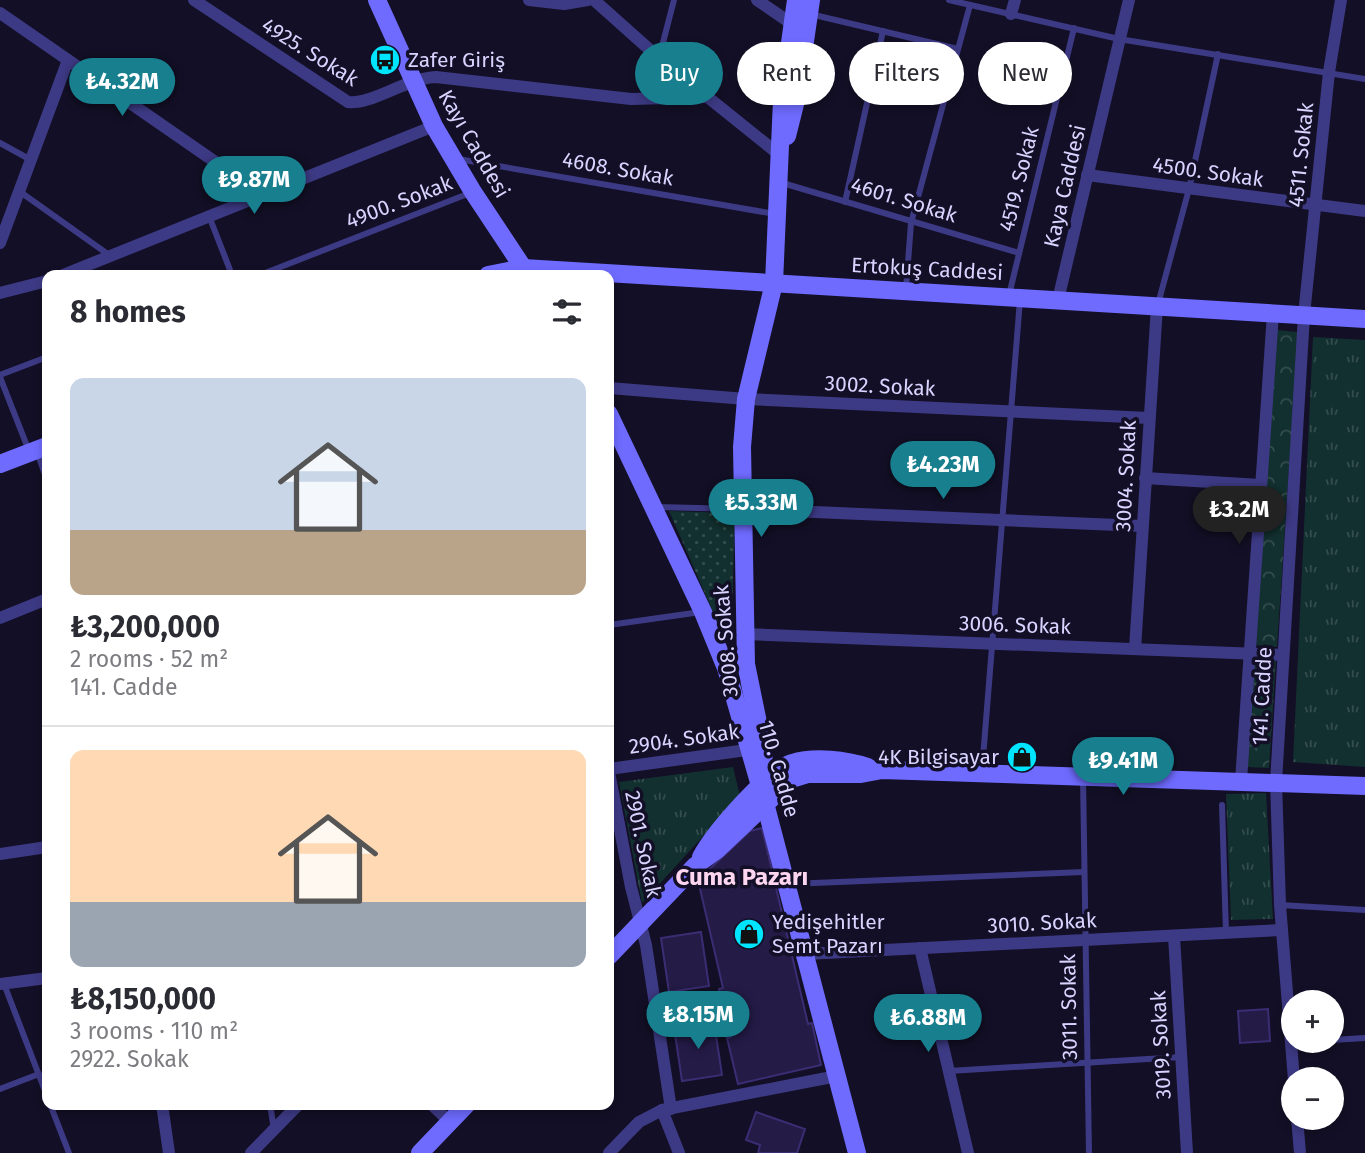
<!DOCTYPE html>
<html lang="en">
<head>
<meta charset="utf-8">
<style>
	:root { --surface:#fff; --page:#f2f2f3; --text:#2b2b33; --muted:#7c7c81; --line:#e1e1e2; --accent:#187f8f }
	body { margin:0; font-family:"Fira Sans",sans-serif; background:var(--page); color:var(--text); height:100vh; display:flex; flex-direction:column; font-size:26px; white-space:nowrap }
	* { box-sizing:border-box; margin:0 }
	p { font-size:23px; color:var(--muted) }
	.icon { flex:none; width:38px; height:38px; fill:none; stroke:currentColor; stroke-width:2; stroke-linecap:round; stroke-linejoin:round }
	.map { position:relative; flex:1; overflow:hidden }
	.side { position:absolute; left:42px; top:270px; width:572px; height:840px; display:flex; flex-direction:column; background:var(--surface); border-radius:14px; box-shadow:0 4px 10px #0003 }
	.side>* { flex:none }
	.top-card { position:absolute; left:635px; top:42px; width:625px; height:63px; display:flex; gap:14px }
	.controls { position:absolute; left:1281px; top:990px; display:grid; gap:14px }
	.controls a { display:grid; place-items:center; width:63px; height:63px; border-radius:50%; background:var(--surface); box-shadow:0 4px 10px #0003; font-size:35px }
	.price { position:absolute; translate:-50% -60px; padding:0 16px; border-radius:24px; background:var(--accent); color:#fff; font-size:23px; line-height:46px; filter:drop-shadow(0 2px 4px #0008) }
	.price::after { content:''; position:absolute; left:50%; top:42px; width:21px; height:16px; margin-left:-10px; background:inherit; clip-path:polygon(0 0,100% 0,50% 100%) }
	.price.selected { background:#222; color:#fff }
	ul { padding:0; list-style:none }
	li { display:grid; align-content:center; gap:14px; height:371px; padding:0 28px }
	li+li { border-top:2px solid var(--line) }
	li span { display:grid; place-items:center; height:217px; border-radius:14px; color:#555 }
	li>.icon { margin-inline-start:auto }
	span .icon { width:126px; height:126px; fill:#fffc; stroke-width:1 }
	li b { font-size:30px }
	h2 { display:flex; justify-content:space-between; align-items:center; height:84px; padding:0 28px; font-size:30px }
	.chip { padding:0 24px; border-radius:32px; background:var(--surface); box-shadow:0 4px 10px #0003; font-size:24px; line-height:63px }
	.chip.selected { background:var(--accent); color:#fff }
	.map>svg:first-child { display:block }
	.grass { fill:url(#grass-dots) }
	.forest { fill:url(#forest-crowns) }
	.park { fill:url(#park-tufts) }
	.building { fill:#241b47; stroke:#3b2d73; stroke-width:2 }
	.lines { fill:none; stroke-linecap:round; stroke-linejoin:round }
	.lane { stroke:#3d3a85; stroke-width:6 }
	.street { stroke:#3d3a85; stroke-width:12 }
	.secondary { stroke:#6f6bff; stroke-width:18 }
	.labels { text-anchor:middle; stroke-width:7; stroke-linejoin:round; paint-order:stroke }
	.street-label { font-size:21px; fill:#d9d4ff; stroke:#130f26 }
	.poi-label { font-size:21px; fill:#d9d4ff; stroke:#130f26; text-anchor:start }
	.quarter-label { font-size:24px; font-weight:bold; fill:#ffd6f0; stroke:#130f26 }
</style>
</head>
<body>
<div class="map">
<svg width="1365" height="1153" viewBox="0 0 1365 1153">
	<defs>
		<pattern id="grass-dots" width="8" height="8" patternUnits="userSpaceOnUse" patternTransform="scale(1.75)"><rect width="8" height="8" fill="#12302f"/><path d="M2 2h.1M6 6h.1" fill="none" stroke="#344d4e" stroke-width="1.8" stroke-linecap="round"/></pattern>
		<pattern id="forest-crowns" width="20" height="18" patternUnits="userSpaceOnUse" patternTransform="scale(1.75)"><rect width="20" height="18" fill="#12302f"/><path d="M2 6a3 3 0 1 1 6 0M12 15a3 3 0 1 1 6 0" fill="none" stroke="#344d4e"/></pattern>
		<pattern id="park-tufts" width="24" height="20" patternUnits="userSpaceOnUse" patternTransform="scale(1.75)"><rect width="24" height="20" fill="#12302f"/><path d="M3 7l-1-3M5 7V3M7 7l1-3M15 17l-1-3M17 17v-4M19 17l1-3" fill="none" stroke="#344d4e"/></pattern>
	</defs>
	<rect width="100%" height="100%" fill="#130f26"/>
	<polygon class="grass" points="669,511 735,513 732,619 717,621"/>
	<g class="forest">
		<polygon points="1276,330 1298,332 1277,647 1256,645"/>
		<polygon points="1255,659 1276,661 1269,768 1247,767"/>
	</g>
	<g class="park">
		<polygon points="1313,337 1365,340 1365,767 1293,762"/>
		<polygon points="733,767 740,796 642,903 619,782"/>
		<polygon points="1266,793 1273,919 1231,920 1226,794"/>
	</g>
	<g class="building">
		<polygon points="762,828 808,1024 812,1023 821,1065 738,1084 727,1038 731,1037 719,989 723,988 698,880 750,831"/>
		<polygon points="701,932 709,986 669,992 661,938"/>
		<polygon points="1268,1009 1270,1041 1240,1043 1238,1011"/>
		<polygon points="714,1022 722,1075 682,1081 674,1027"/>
		<polygon points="756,1112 805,1129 797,1153 758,1153 760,1145 746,1140"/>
	</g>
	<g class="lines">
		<g class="lane">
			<polyline points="949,0 1119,39 1365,79"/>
			<polyline points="810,14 958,49"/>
			<polyline points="659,58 674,0"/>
			<polyline points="0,143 31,160"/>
			<polyline points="458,159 775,214"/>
			<polyline points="779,182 1019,253"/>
			<polyline points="19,191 109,255"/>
			<polyline points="845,202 883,31"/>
			<polyline points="209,216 232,275"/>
			<polyline points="260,275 470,193"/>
			<polyline points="906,289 911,223 970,5"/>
			<polyline points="1009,295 1074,28"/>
			<polyline points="1158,304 1189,189 1218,54"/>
			<polyline points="0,375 47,357"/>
			<polyline points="0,377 29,451"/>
			<polyline points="37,452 47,480"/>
			<polyline points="656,507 740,509"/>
			<polyline points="609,625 701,612"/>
			<polyline points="982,770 1020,300"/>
			<polyline points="1083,777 1089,1153"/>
			<polyline points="1222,805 1226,933"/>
			<polyline points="789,884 1084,872"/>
			<polyline points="1280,905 1365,910"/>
			<polyline points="4,984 47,1096"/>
			<polyline points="1332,1040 1365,1038"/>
			<polyline points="1291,1043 1320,1041"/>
			<polyline points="949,1071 1181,1057"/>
			<polyline points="0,1089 39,1074"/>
			<polyline points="50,1104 69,1153"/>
			<polyline points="270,1104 274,1130"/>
		</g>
		<g class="street">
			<path d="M194,0L348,102C372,105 406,78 436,77L631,99L706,97"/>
			<polyline points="529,0 564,4 588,0"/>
			<polyline points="594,0 659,58 781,156"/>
			<polyline points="757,0 792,24"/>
			<polyline points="0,13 263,195"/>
			<polyline points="1011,14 1015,0"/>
			<polyline points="1087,175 1365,211"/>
			<polyline points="0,243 68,60"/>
			<polyline points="63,275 434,126"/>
			<polyline points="0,293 47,281"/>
			<polyline points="1058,300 1129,0"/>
			<polyline points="609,388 746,399 1149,418"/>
			<polyline points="1145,478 1260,485"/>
			<polyline points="742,509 1142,526"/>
			<polyline points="0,618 47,599"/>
			<polyline points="744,634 1283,655"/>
			<polyline points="1135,649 1157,306"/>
			<polyline points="609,769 754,749"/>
			<polyline points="609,772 631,887 646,945 671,1109"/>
			<polyline points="1241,781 1273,313"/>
			<polyline points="0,854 47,847"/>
			<polyline points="1174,936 1187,1153"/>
			<polyline points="920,948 968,1153"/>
			<polyline points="805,954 1282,930"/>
			<polyline points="0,984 47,978"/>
			<polyline points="1294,1080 1280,905 1276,782 1304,315 1329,72 1341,0"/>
			<polyline points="162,1104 169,1153"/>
			<polyline points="431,1104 450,1122"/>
			<polyline points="662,1110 679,1153"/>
			<polyline points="1297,1118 1300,1153"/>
			<polyline points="251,1153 299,1104"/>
			<polyline points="609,1153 639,1122 662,1110 837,1076"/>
		</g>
		<g class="secondary">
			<polyline points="377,0 434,126 473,192 528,275"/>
			<polyline points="787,136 797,96 811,0"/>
			<polyline points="488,275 523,268 1365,319"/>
			<polyline points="609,414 703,612 726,668 765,803 857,1153"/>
			<polyline points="0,464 47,446"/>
			<polyline points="761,787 764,767 763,747 746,664 742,447 746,399 774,283 782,100 796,0"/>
			<path d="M701,857C714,833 766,772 792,763C815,756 846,760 868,767"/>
			<polyline points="609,956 695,866 717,850 792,779 808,774 861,774 882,770 1365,786"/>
			<polyline points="420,1153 467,1104"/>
		</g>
	</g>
	<defs>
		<g id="bus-disc" transform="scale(1.575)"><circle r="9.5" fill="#00e5ff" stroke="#130f26"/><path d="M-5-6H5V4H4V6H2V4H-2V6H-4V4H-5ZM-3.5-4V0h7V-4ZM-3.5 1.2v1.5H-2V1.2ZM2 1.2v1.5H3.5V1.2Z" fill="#111"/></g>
		<g id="shop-disc" transform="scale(1.575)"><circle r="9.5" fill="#00e5ff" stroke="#130f26"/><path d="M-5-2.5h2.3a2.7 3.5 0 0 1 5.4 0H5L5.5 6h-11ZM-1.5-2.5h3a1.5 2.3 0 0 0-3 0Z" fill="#111"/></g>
	</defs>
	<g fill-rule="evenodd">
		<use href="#bus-disc" x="385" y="60"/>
		<use href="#shop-disc" x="1022" y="757"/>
		<use href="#shop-disc" x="749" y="934"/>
	</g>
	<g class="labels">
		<g class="street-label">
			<text transform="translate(310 52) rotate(32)" y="7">4925. Sokak</text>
			<text transform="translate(474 144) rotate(60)" y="7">Kayı Caddesi</text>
			<text transform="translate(1301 155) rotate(-84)" y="7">4511. Sokak</text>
			<text transform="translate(618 169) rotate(10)" y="7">4608. Sokak</text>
			<text transform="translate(1208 172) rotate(8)" y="7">4500. Sokak</text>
			<text transform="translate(1019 179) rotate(-76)" y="7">4519. Sokak</text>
			<text transform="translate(1065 186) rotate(-77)" y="7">Kaya Caddesi</text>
			<text transform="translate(904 200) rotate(17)" y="7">4601. Sokak</text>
			<text transform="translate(399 202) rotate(-21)" y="7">4900. Sokak</text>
			<text transform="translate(927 269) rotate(3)" y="7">Ertokuş Caddesi</text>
			<text transform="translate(880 386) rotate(3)" y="7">3002. Sokak</text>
			<text transform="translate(1126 476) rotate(-87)" y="7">3004. Sokak</text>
			<text transform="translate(1015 625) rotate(2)" y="7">3006. Sokak</text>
			<text transform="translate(726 641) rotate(-95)" y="7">3008. Sokak</text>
			<text transform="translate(1262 696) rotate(-87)" y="7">141. Cadde</text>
			<text transform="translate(684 739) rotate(-8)" y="7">2904. Sokak</text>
			<text transform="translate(779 769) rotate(74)" y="7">110. Cadde</text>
			<text transform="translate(643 844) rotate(78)" y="7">2901. Sokak</text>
			<text transform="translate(1042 923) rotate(-3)" y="7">3010. Sokak</text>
			<text transform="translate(1069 1007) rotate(-91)" y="7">3011. Sokak</text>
			<text transform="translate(1161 1045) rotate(-93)" y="7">3019. Sokak</text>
		</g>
		<g class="poi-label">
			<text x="408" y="67">Zafer Giriş</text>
			<text x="999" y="764" text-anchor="end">4K Bilgisayar</text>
			<text x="772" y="929">Yedişehitler<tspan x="772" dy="24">Semt Pazarı</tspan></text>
		</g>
		<g class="quarter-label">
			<text x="742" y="885">Cuma Pazarı</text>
		</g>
	</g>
</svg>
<div class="controls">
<a>+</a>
<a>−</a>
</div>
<b class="price" style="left:122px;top:118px">₺4.32M</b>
<b class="price" style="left:254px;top:216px">₺9.87M</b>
<b class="price" style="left:943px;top:501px">₺4.23M</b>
<b class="price" style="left:761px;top:539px">₺5.33M</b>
<b class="price selected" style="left:1239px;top:546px">₺3.2M</b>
<b class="price" style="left:1123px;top:797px">₺9.41M</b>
<b class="price" style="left:698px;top:1051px">₺8.15M</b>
<b class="price" style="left:928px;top:1054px">₺6.88M</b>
<div class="top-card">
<a class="chip selected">Buy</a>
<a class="chip">Rent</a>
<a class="chip">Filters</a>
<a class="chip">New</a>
</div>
<section class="side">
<h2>8 homes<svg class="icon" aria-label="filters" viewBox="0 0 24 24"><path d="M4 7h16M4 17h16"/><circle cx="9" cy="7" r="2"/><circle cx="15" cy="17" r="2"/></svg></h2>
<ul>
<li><span style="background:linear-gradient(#c9d6e8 70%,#b9a48a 0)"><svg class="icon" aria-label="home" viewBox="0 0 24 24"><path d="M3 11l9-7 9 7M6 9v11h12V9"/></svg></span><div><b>₺3,200,000</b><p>2 rooms · 52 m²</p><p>141. Cadde</p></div></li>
<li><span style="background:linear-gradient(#ffd9b3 70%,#9aa5b1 0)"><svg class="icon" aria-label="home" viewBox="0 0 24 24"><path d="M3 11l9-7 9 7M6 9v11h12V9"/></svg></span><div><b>₺8,150,000</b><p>3 rooms · 110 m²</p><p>2922. Sokak</p></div></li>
</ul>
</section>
</div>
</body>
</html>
